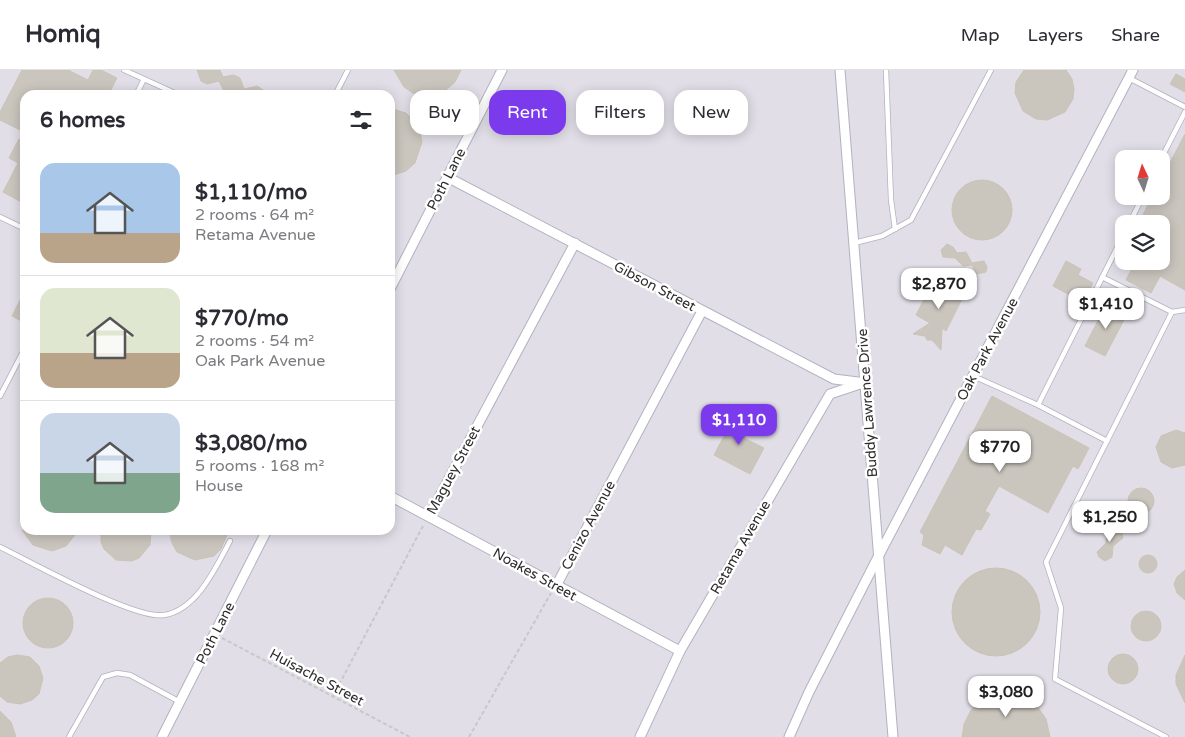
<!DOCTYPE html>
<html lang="en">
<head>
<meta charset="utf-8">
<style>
	:root { --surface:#fff; --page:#f7f7f7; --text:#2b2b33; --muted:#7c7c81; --line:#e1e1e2; --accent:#7c3aed }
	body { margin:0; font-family:"Varela Round",sans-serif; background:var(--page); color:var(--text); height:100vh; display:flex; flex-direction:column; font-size:19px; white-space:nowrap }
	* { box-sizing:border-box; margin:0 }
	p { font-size:16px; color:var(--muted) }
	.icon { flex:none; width:28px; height:28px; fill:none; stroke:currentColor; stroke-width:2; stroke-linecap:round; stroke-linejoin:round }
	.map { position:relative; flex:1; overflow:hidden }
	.panel { position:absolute; left:20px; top:20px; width:375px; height:445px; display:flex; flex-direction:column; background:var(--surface); border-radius:15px; box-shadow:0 2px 12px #0003 }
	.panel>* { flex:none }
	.top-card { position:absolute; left:410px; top:20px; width:475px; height:45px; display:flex; gap:10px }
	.needle { width:32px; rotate:356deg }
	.controls { position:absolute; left:1115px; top:80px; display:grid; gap:10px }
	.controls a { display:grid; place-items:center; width:55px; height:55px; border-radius:10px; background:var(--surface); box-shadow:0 2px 12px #0003; font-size:25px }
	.price { position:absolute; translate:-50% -42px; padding:0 11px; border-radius:10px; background:#fff; color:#222; font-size:16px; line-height:32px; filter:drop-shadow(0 1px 2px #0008) }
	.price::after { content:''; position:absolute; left:50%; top:30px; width:15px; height:11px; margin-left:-8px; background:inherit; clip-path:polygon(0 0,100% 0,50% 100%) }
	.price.active { background:var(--accent); color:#fff }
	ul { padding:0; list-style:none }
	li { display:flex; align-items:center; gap:15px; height:125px; padding:0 20px }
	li+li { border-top:1px solid var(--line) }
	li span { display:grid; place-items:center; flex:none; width:140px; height:100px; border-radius:15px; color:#555 }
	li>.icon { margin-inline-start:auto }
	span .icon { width:60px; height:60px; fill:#fffc; stroke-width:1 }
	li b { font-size:21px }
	h2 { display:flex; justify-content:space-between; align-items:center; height:60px; padding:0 20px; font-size:21px }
	.tag { padding:0 18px; border-radius:15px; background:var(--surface); box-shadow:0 2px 12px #0003; font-size:18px; line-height:45px }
	.tag.active { background:var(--accent); color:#fff }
	header { display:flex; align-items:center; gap:30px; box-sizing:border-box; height:70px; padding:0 25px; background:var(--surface); border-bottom:1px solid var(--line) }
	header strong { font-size:24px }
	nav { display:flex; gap:28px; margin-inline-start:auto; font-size:18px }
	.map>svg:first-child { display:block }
	.industrial { fill:#e1dee7; fill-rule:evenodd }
	.building { fill:#cac5bd; stroke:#cac4b7 }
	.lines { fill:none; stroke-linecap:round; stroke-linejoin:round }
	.service-casing { stroke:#b1b3c0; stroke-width:6 }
	.minor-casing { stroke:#b1b3c0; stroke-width:11 }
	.path { stroke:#c8c8c8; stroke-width:2; stroke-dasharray:4 2.5; stroke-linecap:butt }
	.service { stroke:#fff; stroke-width:4.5 }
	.minor { stroke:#fff; stroke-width:9 }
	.labels { text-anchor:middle; stroke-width:5; stroke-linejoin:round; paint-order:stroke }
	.street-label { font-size:14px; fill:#2c2c2c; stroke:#fff }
</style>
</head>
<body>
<header>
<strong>Homiq</strong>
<nav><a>Map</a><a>Layers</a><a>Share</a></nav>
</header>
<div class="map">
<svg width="1185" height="667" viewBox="0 0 1185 667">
	<rect width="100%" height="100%" fill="#efe8dd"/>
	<path class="industrial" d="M0,0H1185V667H0ZM25,25H390V460H25ZM1124,89H1161V126H1124ZM1124,154H1161V191H1124Z"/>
	<g class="building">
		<polygon points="22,0 68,0 88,10 93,0 101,0 117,8 108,25 25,25 25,51 20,60 0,50 0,42"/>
		<polygon points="197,0 220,0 223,7 234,5 240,8 244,19 257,16 271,25 229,25 224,21 219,11 207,14 201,11"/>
		<polygon points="394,0 461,0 455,12 446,20 436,25 424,26 413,23 404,17"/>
		<polygon points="1024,0 1066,0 1072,9 1074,19 1073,29 1065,42 1047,50 1036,49 1023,41 1015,23 1016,12"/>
		<polygon points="1176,4 1185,9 1185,22 1170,14"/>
		<polygon points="390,38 406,43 414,51 420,61 422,72 415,93 406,101 390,106"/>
		<polygon points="1185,64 1185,220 1160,206 1151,223 1126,210 1136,191 1161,191 1161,154 1156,154 1142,147 1152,126 1161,126 1161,110"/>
		<polygon points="19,69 25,72 25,134 3,122 18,93 9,88"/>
		<circle cx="982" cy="140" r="30"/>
		<polygon points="947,174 953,177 957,183 966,182 972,193 984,191 987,197 986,202 977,204 972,195 963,196 955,188 943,187 941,180"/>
		<polygon points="1066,191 1081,199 1078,205 1093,213 1083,232 1053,216"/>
		<polygon points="935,208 965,223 946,261 942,258 941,280 932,270 927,270 925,266 913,264 930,253 916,245"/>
		<polygon points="25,220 25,253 12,246"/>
		<polygon points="1107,233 1127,244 1105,286 1085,276"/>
		<polygon points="992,326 1089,378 1078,399 1073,396 1048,443 999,416 985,441 990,444 981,460 976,459 962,485 945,475 940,484 922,475 924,465 920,462"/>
		<polygon points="736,344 752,353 744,368 764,378 750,404 714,385"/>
		<polygon points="1176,360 1185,363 1185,395 1172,398 1161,392 1156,377 1161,366"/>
		<circle cx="1141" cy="431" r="13"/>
		<polygon points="1112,457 1121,459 1123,468 1113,476 1112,487 1105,491 1099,487 1097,482 1106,473 1107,462"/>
		<polygon points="22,460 79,460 66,476 52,481 33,475"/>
		<polygon points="101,460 151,460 150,475 139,488 132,491 116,490 104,479 101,472"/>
		<polygon points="169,460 227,460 227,465 221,479 214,486 195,490 177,482 172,473"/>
		<circle cx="1148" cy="494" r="9"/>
		<circle cx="996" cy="542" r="44"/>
		<polygon points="1185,500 1185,530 1177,523 1174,514 1177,507"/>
		<circle cx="48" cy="553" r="25"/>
		<circle cx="1146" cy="556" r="15"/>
		<circle cx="1123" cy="599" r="15"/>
		<polygon points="17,585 30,587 39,596 43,608 39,624 32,630 20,634 7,632 0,626 0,593 8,587"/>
		<polygon points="1185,585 1185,633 1176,614 1176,605"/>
		<polygon points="1003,623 1018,624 1037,636 1046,649 1050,667 962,667 964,654 971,640 988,626"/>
		<polygon points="0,641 11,652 16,667 0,667"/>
	</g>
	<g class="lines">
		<g class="service-casing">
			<g id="service">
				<polyline points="124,0 144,9"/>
				<polyline points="886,0 891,130 895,159"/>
				<polyline points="1129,8 1185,37"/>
				<polyline points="136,25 144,9 179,25"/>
				<polyline points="335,25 348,0"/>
				<polyline points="1161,89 1185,42"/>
				<polyline points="0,147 25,159"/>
				<polyline points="1129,154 1143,126"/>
				<polyline points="854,173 882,166 911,150 991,0"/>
				<polyline points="1102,207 1172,242"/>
				<polyline points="973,306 1038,335 1107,371"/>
				<polyline points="0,326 25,278"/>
				<polyline points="1038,335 1124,164"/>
				<path d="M0,477C31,492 135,550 164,545C197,540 216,497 230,471"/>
				<polyline points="69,667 103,607 117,603 130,605 180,632"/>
				<polyline points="1166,667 1055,609 1061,538 1046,492 1172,242 1185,240"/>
			</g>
		</g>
		<g class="minor-casing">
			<g id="minor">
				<polyline points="840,0 893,667"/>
				<polyline points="447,107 834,309 866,313"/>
				<polyline points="390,219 502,0"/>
				<polyline points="390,426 680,581"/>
				<polyline points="429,446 575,173"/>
				<polyline points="556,516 702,241"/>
				<polyline points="162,667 267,460"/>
				<polyline points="640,667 680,581 830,324 863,313"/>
				<polyline points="789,667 809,622 878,487 1133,0"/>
			</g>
		</g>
		<g class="path">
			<polyline points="222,568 410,667"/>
			<polyline points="333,626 424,454"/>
			<polyline points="469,667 551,523"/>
		</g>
		<use href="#service" class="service"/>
		<use href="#minor" class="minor"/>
	</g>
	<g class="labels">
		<g class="street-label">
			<text transform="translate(446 109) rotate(-63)" y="5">Poth Lane</text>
			<text transform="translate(655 216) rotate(28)" y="5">Gibson Street</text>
			<text transform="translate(987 279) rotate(-62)" y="5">Oak Park Avenue</text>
			<text transform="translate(867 333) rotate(-94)" y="5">Buddy Lawrence Drive</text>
			<text transform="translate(453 400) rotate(-62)" y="5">Maguey Street</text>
			<text transform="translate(588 455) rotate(-62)" y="5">Cenizo Avenue</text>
			<text transform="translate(740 477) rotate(-60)" y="5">Retama Avenue</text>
			<text transform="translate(535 504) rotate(29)" y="5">Noakes Street</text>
			<text transform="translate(215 563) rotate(-63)" y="5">Poth Lane</text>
			<text transform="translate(317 607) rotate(28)" y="5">Huisache Street</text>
		</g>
	</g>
</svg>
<div class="controls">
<a><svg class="needle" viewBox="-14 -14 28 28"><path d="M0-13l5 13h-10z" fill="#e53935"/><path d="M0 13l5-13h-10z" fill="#7c7c81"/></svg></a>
<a><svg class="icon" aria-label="layers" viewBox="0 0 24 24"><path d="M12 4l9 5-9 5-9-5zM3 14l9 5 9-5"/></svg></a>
</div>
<b class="price" style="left:939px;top:240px">$2,870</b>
<b class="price" style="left:1106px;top:260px">$1,410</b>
<b class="price active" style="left:739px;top:376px">$1,110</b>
<b class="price" style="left:1000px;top:403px">$770</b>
<b class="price" style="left:1110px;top:473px">$1,250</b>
<b class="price" style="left:1006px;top:648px">$3,080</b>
<div class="top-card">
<a class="tag">Buy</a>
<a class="tag active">Rent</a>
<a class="tag">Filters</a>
<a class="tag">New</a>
</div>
<section class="panel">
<h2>6 homes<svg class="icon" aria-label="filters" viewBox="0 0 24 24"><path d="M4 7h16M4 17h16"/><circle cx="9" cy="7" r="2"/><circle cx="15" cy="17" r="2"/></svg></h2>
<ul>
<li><span style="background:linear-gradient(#a9c7e8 70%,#b9a48a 0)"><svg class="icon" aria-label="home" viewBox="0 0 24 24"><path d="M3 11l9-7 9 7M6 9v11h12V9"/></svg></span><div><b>$1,110/mo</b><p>2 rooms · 64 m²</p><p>Retama Avenue</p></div></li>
<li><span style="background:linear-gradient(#dfe7d0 65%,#b9a48a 0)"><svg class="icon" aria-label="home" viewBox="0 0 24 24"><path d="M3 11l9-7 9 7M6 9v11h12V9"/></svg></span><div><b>$770/mo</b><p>2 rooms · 54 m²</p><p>Oak Park Avenue</p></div></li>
<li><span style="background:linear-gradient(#c9d6e8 60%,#7fa58c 0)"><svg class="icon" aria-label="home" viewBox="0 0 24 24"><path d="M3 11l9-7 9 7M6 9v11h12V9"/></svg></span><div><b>$3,080/mo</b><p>5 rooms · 168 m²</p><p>House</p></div></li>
</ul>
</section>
</div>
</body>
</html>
